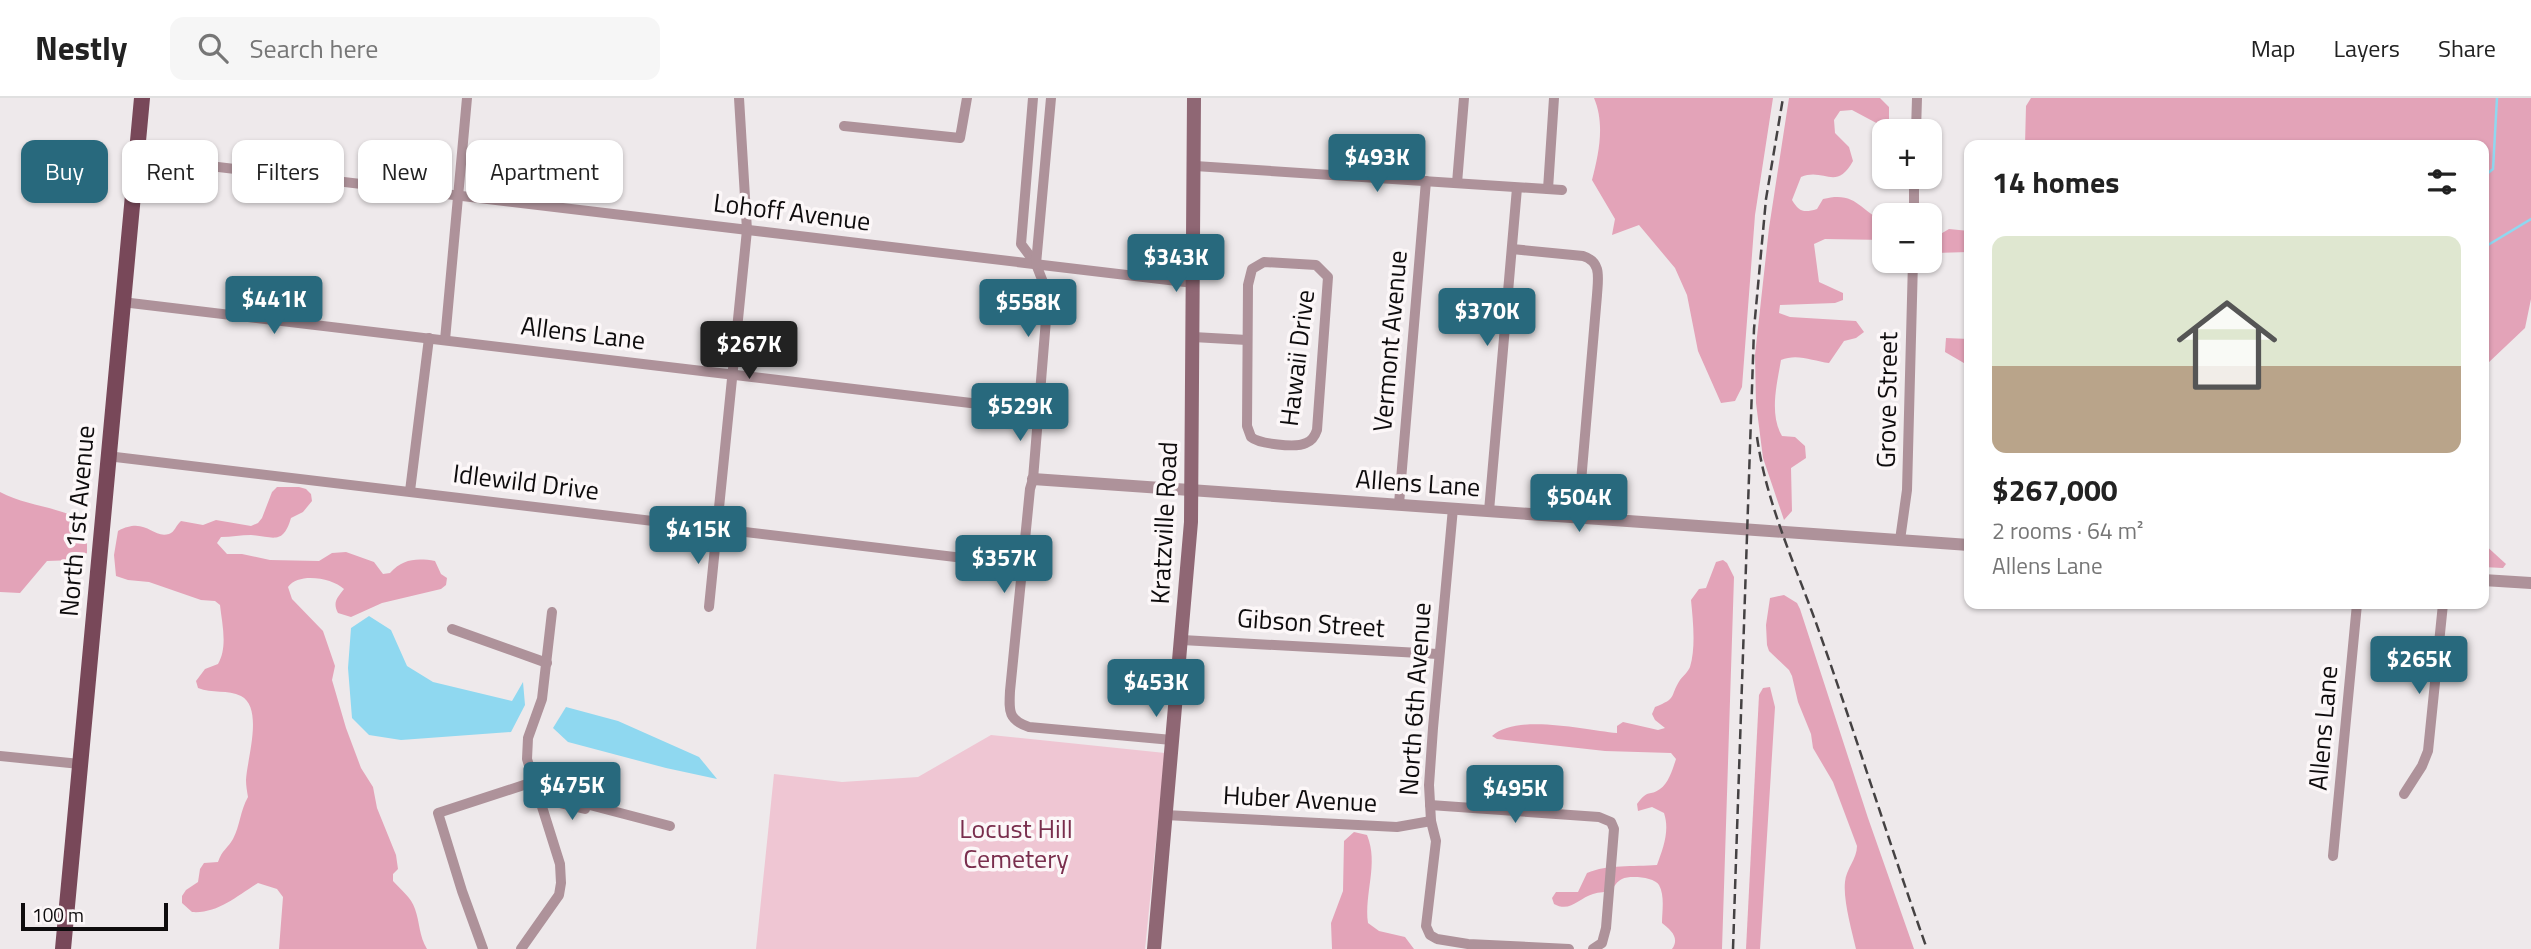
<!DOCTYPE html>
<html lang="en">
<head>
<meta charset="utf-8">
<style>
	:root { --surface:#fff; --page:#f6f6f6; --text:#222; --muted:#767676; --line:#e0e0e0; --accent:#28697d }
	body { margin:0; font-family:"Titillium Web",sans-serif; background:var(--page); color:var(--text); height:100vh; display:flex; flex-direction:column; font-size:26px; white-space:nowrap }
	* { box-sizing:border-box; margin:0 }
	p { font-size:23px; color:var(--muted) }
	.icon { flex:none; width:38px; height:38px; fill:none; stroke:currentColor; stroke-width:2; stroke-linecap:round; stroke-linejoin:round }
	.map { position:relative; flex:1; overflow:hidden }
	.details { position:absolute; left:1964px; top:42px; width:525px; height:469px; display:flex; flex-direction:column; background:var(--surface); border-radius:14px; box-shadow:0 2px 5px #0004 }
	.details>* { flex:none }
	.guide { position:absolute; left:21px; top:42px; width:665px; height:63px; display:flex; gap:14px }
	.controls { position:absolute; left:1872px; top:21px; display:grid; gap:14px }
	.controls a { display:grid; place-items:center; width:70px; height:70px; border-radius:14px; background:var(--surface); box-shadow:0 2px 5px #0004; font-size:35px }
	.scale { position:absolute; left:21px; bottom:18px; width:147px; box-sizing:border-box; padding-left:7px; border:4px solid #0e0c0d; border-top:0; font-size:19px; line-height:24px; white-space:nowrap; color:#0e0c0d; -webkit-text-stroke:5px #fcf7f8; paint-order:stroke }
	.price { position:absolute; translate:-50% -60px; padding:0 16px; border-radius:7px; background:var(--accent); color:#fff; font-size:23px; line-height:46px; filter:drop-shadow(0 2px 4px #0008) }
	.price::after { content:''; position:absolute; left:50%; top:42px; width:21px; height:16px; margin-left:-10px; background:inherit; clip-path:polygon(0 0,100% 0,50% 100%) }
	.price.selected { background:#222; color:#fff }
	ul { padding:0; list-style:none }
	li { display:grid; align-content:center; gap:14px; height:371px; padding:0 28px }
	li+li { border-top:2px solid var(--line) }
	li span { display:grid; place-items:center; height:217px; border-radius:14px; color:#555 }
	li>.icon { margin-inline-start:auto }
	span .icon { width:126px; height:126px; fill:#fffc; stroke-width:1 }
	li b { font-size:30px }
	h2 { display:flex; justify-content:space-between; align-items:center; height:84px; padding:0 28px; font-size:30px }
	.pill { padding:0 24px; border-radius:14px; background:var(--surface); box-shadow:0 2px 5px #0004; font-size:24px; line-height:63px }
	.pill.selected { background:var(--accent); color:#fff }
	header { display:flex; align-items:center; gap:42px; box-sizing:border-box; height:98px; padding:0 35px; background:var(--surface); border-bottom:2px solid var(--line) }
	header strong { font-size:33px }
	nav { display:flex; gap:38px; margin-inline-start:auto; font-size:24px }
	.search { width:490px; height:63px; background:var(--page); display:flex; align-items:center; gap:18px; box-sizing:border-box; padding:0 24px; border-radius:14px; color:var(--muted); font-size:26px }
	.map>svg:first-child { display:block }
	.green { fill:#efc6d3 }
	.forest { fill:#e3a3b8 }
	.water { fill:#8fd8f0 }
	.lines { fill:none; stroke-linecap:round; stroke-linejoin:round }
	.stream { stroke:#8fd8f0; stroke-width:2.5 }
	.minor { stroke:#ae929a; stroke-width:10 }
	.tertiary { stroke:#ae929a; stroke-width:12 }
	.secondary { stroke:#8f6774; stroke-width:14 }
	.primary { stroke:#784859; stroke-width:16 }
	.rail { stroke:#454243; stroke-width:2.5; stroke-dasharray:10 5; stroke-linecap:butt }
	.labels { text-anchor:middle; stroke-width:7; stroke-linejoin:round; paint-order:stroke }
	.street-label { font-size:26px; fill:#0e0c0d; stroke:#fcf7f8 }
	.park-label { font-size:26px; fill:#792e4d; stroke:#fcf7f8 }
</style>
</head>
<body>
<header>
<strong>Nestly</strong>
<div class="search"><svg class="icon" aria-label="search" viewBox="0 0 24 24"><circle cx="10" cy="10" r="6"/><path d="M15 15l6 6"/></svg>Search here</div>
<nav><a>Map</a><a>Layers</a><a>Share</a></nav>
</header>
<div class="map">
<svg width="2531" height="851" viewBox="0 0 2531 851">
	<rect width="100%" height="100%" fill="#eee9eb"/>
	<polygon class="green" points="991,637 1165,655 1145,851 756,851 774,676 842,684 918,679"/>
	<g class="forest">
		<path d="M1594,0H1773L1755,117L1742,289L1735,303L1721,305L1698,253L1687,197L1675,170L1639,127L1612,137L1615,121L1592,82C1599,55 1605,26 1594,0Z"/>
		<path d="M1789,0H1880L1889,9V21L1882,28L1852,12L1840,13L1834,22L1835,35L1849,49L1853,63C1836,94 1824,69 1801,79L1792,102C1799,114 1804,115 1817,111L1823,101C1857,92 1860,114 1885,123V142L1825,141L1814,146L1819,184L1843,195V202L1835,205L1780,207L1779,215L1790,219L1856,223L1864,234L1856,240L1844,243L1829,265C1813,263 1797,255 1781,262C1777,286 1769,316 1782,338L1795,339L1805,348L1806,360L1791,370L1792,413L1784,422L1763,360L1756,305L1755,257L1769,130Z"/>
		<polygon points="2031,0 2531,0 2531,201 2525,230 2487,266 2483,305 2483,47 2025,47 2026,8"/>
		<polygon points="1949,131 1969,133 1969,154 1935,155 1932,141"/>
		<polygon points="1946,240 1969,241 1969,268 1945,254"/>
		<path d="M277,389H299L306,391L311,396L312,403L303,414L291,420C283,447 274,439 251,437C241,437 231,439 221,439L217,445L227,456H242L270,462L319,463L332,455L346,454L374,464L383,476L390,475C403,461 416,460 435,463L441,476L447,480L446,487L441,491L382,505L351,519L338,515C332,504 338,499 344,491C332,480 299,474 288,489L292,501L323,533L335,568L332,582L346,630L361,670L373,689L377,710L396,757L398,771L393,776V783C401,792 411,799 415,811C420,825 419,838 427,851H279L283,799L277,791L258,785C237,798 217,816 192,814L182,805V798L186,792L198,784L200,771L204,765L218,764C222,752 228,750 233,741C240,728 240,713 248,699C247,693 246,688 246,682C247,661 264,610 241,598C228,591 212,596 198,590L196,583L205,571L218,566C228,549 222,526 220,507L215,503L201,502L149,484L128,482L116,478L114,457L118,433C146,418 152,441 169,436C175,434 176,427 181,423L203,427L216,422L251,428L258,425L262,420L272,394Z"/>
		<path d="M0,394C28,409 62,408 87,426V455L75,462L47,463L20,495L0,494Z"/>
		<polygon points="2483,445 2506,466 2503,470 2483,469"/>
		<path d="M1723,462L1727,465L1734,479L1722,851H1672C1680,840 1671,832 1662,825C1662,813 1665,798 1659,787C1654,779 1630,777 1622,781C1617,783 1614,789 1611,793C1606,794 1599,794 1593,796C1579,800 1570,815 1554,806L1552,800L1556,794H1578L1587,775C1608,766 1633,769 1657,767C1663,750 1670,733 1664,715L1652,709L1638,713L1637,706C1649,690 1649,699 1660,691C1669,685 1673,670 1676,661L1671,655L1605,653L1497,641L1492,638C1517,615 1585,632 1617,635V628L1623,624L1658,632L1665,630L1655,622L1652,616L1655,609C1678,600 1669,599 1680,582C1683,578 1688,574 1690,569C1696,549 1693,523 1691,502L1699,491L1706,490L1716,464Z"/>
		<path d="M1784,497L1797,505L1800,511L1868,720L1914,851H1856C1852,833 1843,802 1845,784C1846,771 1857,761 1857,748L1833,684L1813,650L1811,636L1798,604L1792,578L1789,572L1769,553L1767,547L1766,527L1770,500Z"/>
		<polygon points="1770,589 1775,609 1760,851 1746,851 1759,597 1763,590"/>
		<path d="M1354,734L1367,737C1379,766 1364,795 1368,825L1379,833L1405,839L1414,851H1332L1331,825L1343,793L1344,743Z"/>
	</g>
	<g class="water">
		<polygon points="369,518 391,532 407,568 433,584 512,603 523,584 525,607 511,634 401,642 369,637 352,620 348,570 351,530"/>
		<polygon points="566,609 618,623 699,659 717,681 666,670 568,644 553,630"/>
	</g>
	<g class="lines">
		<g class="stream">
			<polyline points="2483,79 2493,71 2497,0"/>
			<polyline points="2483,150 2531,121"/>
		</g>
		<g class="minor">
			<path d="M1033,0L1021,146L1036,166L1048,197L1033,381L1030,391L1010,593C1009,613 1008,622 1029,629L1172,642"/>
			<polyline points="844,28 960,40 967,0"/>
			<polyline points="1916,33 1917,0"/>
			<polyline points="134,59 1194,185"/>
			<polyline points="1195,68 1562,92"/>
			<polyline points="1457,85 1464,0"/>
			<polyline points="1548,91 1554,0"/>
			<polyline points="1914,117 1914,79"/>
			<path d="M1512,151L1583,158C1602,164 1598,180 1597,197L1578,419"/>
			<path d="M1264,164L1316,167L1328,179L1317,332C1315,338 1312,343 1306,345C1296,350 1259,346 1251,339L1247,328L1248,187L1252,171Z"/>
			<polyline points="1036,166 1051,0"/>
			<polyline points="122,204 1038,313"/>
			<polyline points="1193,239 1247,242"/>
			<polyline points="445,242 467,0"/>
			<polyline points="107,358 1022,467"/>
			<polyline points="410,393 429,240"/>
			<polyline points="1399,406 1426,83"/>
			<polyline points="1453,410 1433,630 1429,687 1431,723 1436,743 1426,828 1430,837 1437,841 1468,846 1569,851"/>
			<polyline points="1489,413 1517,90"/>
			<polyline points="1900,442 1907,392 1913,163"/>
			<polyline points="709,509 747,132 739,0"/>
			<polyline points="452,531 547,565"/>
			<polyline points="1182,542 1438,556"/>
			<polyline points="0,658 80,666"/>
			<polyline points="2404,696 2422,668 2428,653 2443,506"/>
			<polyline points="538,700 585,711 586,706 670,728"/>
			<polyline points="1430,707 1599,719 1611,724 1614,731 1606,830 1602,845 1593,851"/>
			<polyline points="1165,717 1397,729 1431,723"/>
			<polyline points="2333,758 2357,506"/>
			<polyline points="483,851 462,793 438,715 533,684"/>
			<polyline points="521,851 559,797 561,785 560,766 527,661 528,640 542,601 552,514"/>
		</g>
		<g class="tertiary">
			<polyline points="1033,381 1969,447"/>
			<polyline points="2483,482 2531,485"/>
		</g>
		<polyline class="secondary" points="1154,851 1191,424 1194,0"/>
		<polyline class="primary" points="63,851 142,0"/>
		<g class="rail">
			<path d="M1757,339C1766,403 1793,462 1815,522C1854,631 1888,742 1927,851"/>
			<polyline points="1733,851 1754,231 1766,101 1783,0"/>
		</g>
	</g>
	<g class="labels">
		<g class="street-label">
			<text transform="translate(792 114) rotate(7)" y="9">Lohoff Avenue</text>
			<text transform="translate(583 235) rotate(7)" y="9">Allens Lane</text>
			<text transform="translate(1390 243) rotate(-85)" y="9">Vermont Avenue</text>
			<text transform="translate(1297 260) rotate(-83)" y="9">Hawaii Drive</text>
			<text transform="translate(1887 302) rotate(-89)" y="9">Grove Street</text>
			<text transform="translate(526 384) rotate(7)" y="9">Idlewild Drive</text>
			<text transform="translate(1418 385) rotate(4)" y="9">Allens Lane</text>
			<text transform="translate(77 423) rotate(-85)" y="9">North 1st Avenue</text>
			<text transform="translate(1164 425) rotate(-87)" y="9">Kratzville Road</text>
			<text transform="translate(1311 525) rotate(4)" y="9">Gibson Street</text>
			<text transform="translate(1415 601) rotate(-86)" y="9">North 6th Avenue</text>
			<text transform="translate(2323 630) rotate(-85)" y="9">Allens Lane</text>
			<text transform="translate(1300 701) rotate(3)" y="9">Huber Avenue</text>
		</g>
		<g class="park-label">
			<text x="1016" y="740">Locust Hill<tspan x="1016" dy="30">Cemetery</tspan></text>
		</g>
	</g>
</svg>
<div class="controls">
<a>+</a>
<a>−</a>
</div>
<div class="scale">100 m</div>
<b class="price" style="left:1377px;top:96px">$493K</b>
<b class="price" style="left:1176px;top:196px">$343K</b>
<b class="price" style="left:274px;top:238px">$441K</b>
<b class="price" style="left:1028px;top:241px">$558K</b>
<b class="price" style="left:1487px;top:250px">$370K</b>
<b class="price selected" style="left:749px;top:283px">$267K</b>
<b class="price" style="left:1020px;top:345px">$529K</b>
<b class="price" style="left:1579px;top:436px">$504K</b>
<b class="price" style="left:698px;top:468px">$415K</b>
<b class="price" style="left:1004px;top:497px">$357K</b>
<b class="price" style="left:2419px;top:598px">$265K</b>
<b class="price" style="left:1156px;top:621px">$453K</b>
<b class="price" style="left:572px;top:724px">$475K</b>
<b class="price" style="left:1515px;top:727px">$495K</b>
<div class="guide">
<a class="pill selected">Buy</a>
<a class="pill">Rent</a>
<a class="pill">Filters</a>
<a class="pill">New</a>
<a class="pill">Apartment</a>
</div>
<section class="details">
<h2>14 homes<svg class="icon" aria-label="filters" viewBox="0 0 24 24"><path d="M4 7h16M4 17h16"/><circle cx="9" cy="7" r="2"/><circle cx="15" cy="17" r="2"/></svg></h2>
<ul>
<li><span style="background:linear-gradient(#dfe7d0 60%,#b9a48a 0)"><svg class="icon" aria-label="home" viewBox="0 0 24 24"><path d="M3 11l9-7 9 7M6 9v11h12V9"/></svg></span><div><b>$267,000</b><p>2 rooms · 64 m²</p><p>Allens Lane</p></div></li>
</ul>
</section>
</div>
</body>
</html>
